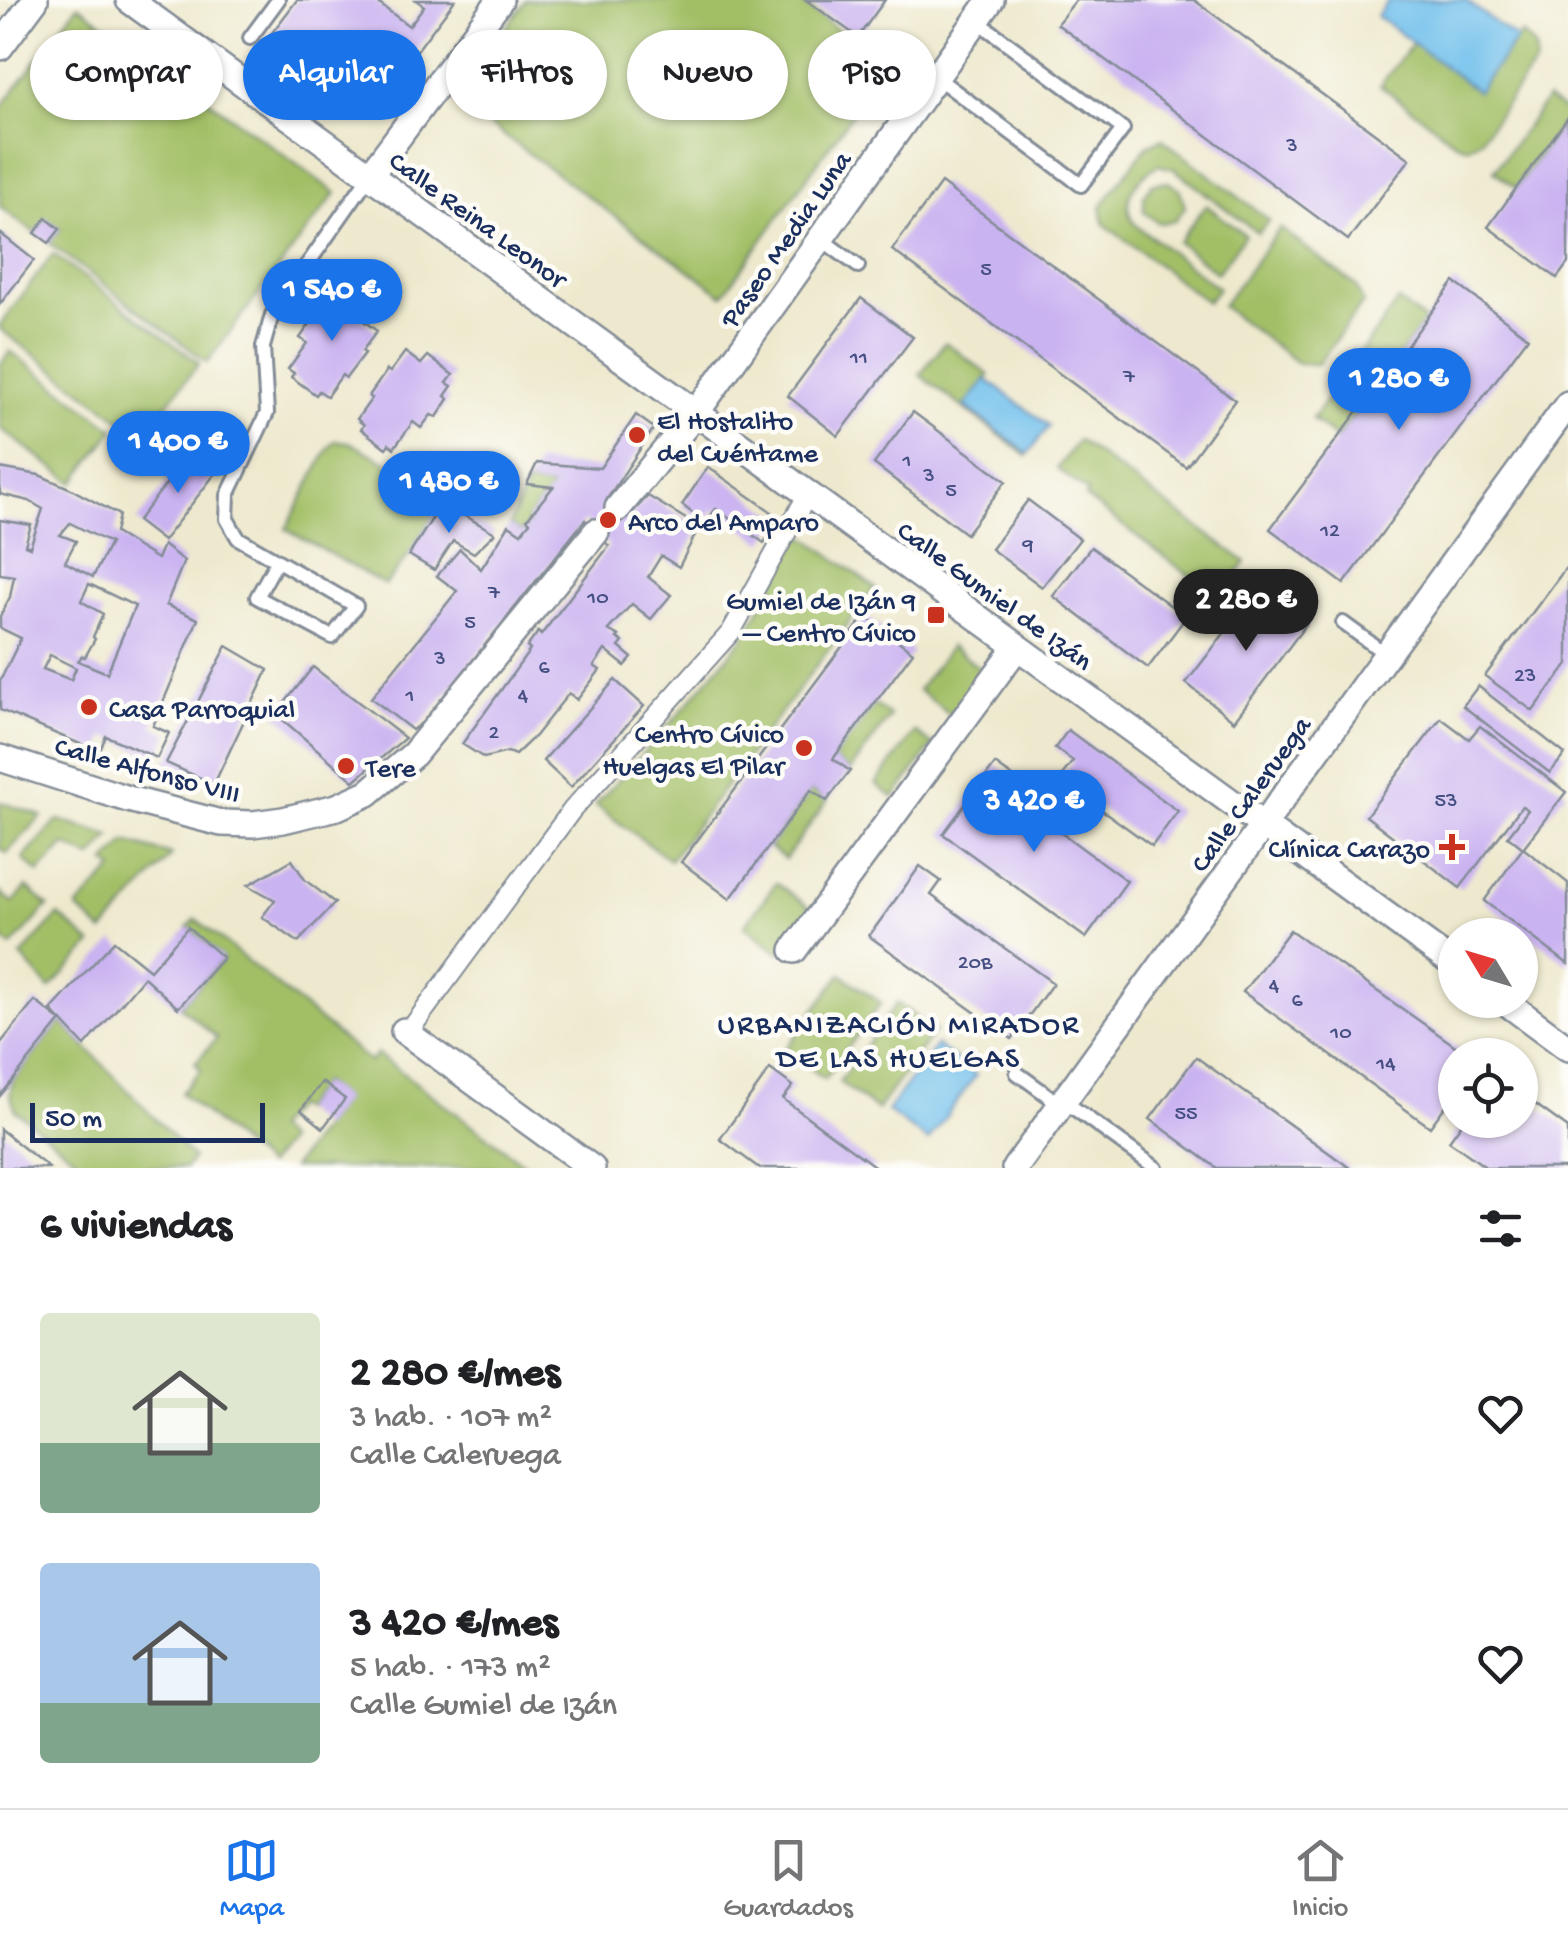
<!DOCTYPE html>
<html lang="es">
<head>
<meta charset="utf-8">
<style>
	:root { --surface:#fff; --page:#f6f6f6; --text:#202124; --muted:#757577; --line:#e0e0e0; --accent:#1a73e8 }
	body { margin:0; font-family:"Gochi Hand",sans-serif; background:var(--page); color:var(--text); height:100vh; display:flex; flex-direction:column; font-size:38px; white-space:nowrap }
	* { box-sizing:border-box; margin:0 }
	p { font-size:32px; color:var(--muted) }
	.icon { flex:none; width:55px; height:55px; fill:none; stroke:currentColor; stroke-width:2; stroke-linecap:round; stroke-linejoin:round }
	.map { position:relative; height:1168px; overflow:hidden }
	.sheet { display:flex; flex-direction:column; background:var(--surface); flex:1 }
	.sheet>* { flex:none }
	.guide { position:absolute; left:30px; top:30px; width:1000px; height:90px; display:flex; gap:20px }
	.needle { width:65px; rotate:308deg }
	.fabs { position:absolute; left:1438px; top:918px; display:grid; gap:20px }
	.fabs a { display:grid; place-items:center; width:100px; height:100px; border-radius:50%; background:var(--surface); box-shadow:0 2px 8px #0004; font-size:50px }
	.scale { position:absolute; left:30px; bottom:25px; width:235px; box-sizing:border-box; padding-left:10px; border:5px solid #1b2f5e; border-top:0; font-size:28px; line-height:35px; white-space:nowrap; color:#1b2f5e; -webkit-text-stroke:8px #fdfcf7; paint-order:stroke }
	.price { position:absolute; translate:-50% -85px; padding:0 22px; border-radius:35px; background:var(--accent); color:#fff; font-size:32px; line-height:65px; filter:drop-shadow(0 2px 5px #0008) }
	.price::after { content:''; position:absolute; left:50%; top:60px; width:30px; height:22px; margin-left:-15px; background:inherit; clip-path:polygon(0 0,100% 0,50% 100%) }
	.price.on { background:#222; color:#fff }
	ul { padding:0; list-style:none }
	li { display:flex; align-items:center; gap:30px; height:250px; padding:0 40px }
	li span { display:grid; place-items:center; flex:none; width:280px; height:200px; border-radius:10px; color:#555 }
	li>.icon { margin-inline-start:auto }
	span .icon { width:120px; height:120px; fill:#fffc; stroke-width:1 }
	li b { font-size:42px }
	h2 { display:flex; justify-content:space-between; align-items:center; height:120px; padding:0 40px; font-size:42px }
	.chip { padding:0 35px; border-radius:45px; background:var(--surface); box-shadow:0 2px 8px #0004; font-size:35px; line-height:90px }
	.chip.on { background:var(--accent); color:#fff }
	.tab-bar { display:flex; justify-content:space-around; align-items:center; height:140px; border-top:2px solid var(--line); background:var(--surface); font-size:28px; color:var(--muted) }
	.tab-bar a { display:grid; justify-items:center; gap:5px }
	.tab-bar .on { color:var(--accent) }
	.map>svg:first-child { display:block }
	.green { fill:#a3bf66; stroke:#5f7762; stroke-width:2.5 }
	.water { fill:#71c0ec; stroke:#4678a5; stroke-width:2.5 }
	.building { fill:#cab3f1; fill-rule:evenodd }
	.lines { fill:none; stroke-linecap:round; stroke-linejoin:round }
	.service-casing { stroke:#848c96; stroke-width:18 }
	.pedestrian-casing { stroke:#848c96; stroke-width:22 }
	.minor-casing { stroke:#848c96; stroke-width:30 }
	.service { stroke:#fff; stroke-width:12 }
	.pedestrian { stroke:#fff; stroke-width:18 }
	.minor { stroke:#fff; stroke-width:25 }
	.poi-dot { fill:#c8321e; stroke:#fdfcf7; stroke-width:4 }
	.labels { text-anchor:middle; stroke-width:9; stroke-linejoin:round; paint-order:stroke }
	.number-label { font-size:22px; fill:#475083 }
	.street-label { font-size:28px; fill:#1b2f5e; stroke:#fdfcf7 }
	.poi-label { font-size:28px; fill:#1b2f5e; stroke:#fdfcf7; text-anchor:start }
	.neighbourhood-label { font-size:30px; letter-spacing:2.5px; fill:#1b2f5e; stroke:#fdfcf7 }
</style>
</head>
<body>
<div class="map">
<svg width="1568" height="1168" viewBox="0 0 1568 1168">
	<rect width="100%" height="100%" fill="#fdfcf7"/>
	<filter id="ink" filterUnits="userSpaceOnUse"><feTurbulence type="fractalNoise" baseFrequency=".01" numOctaves="2"/><feDisplacementMap in="SourceGraphic" scale="20" xChannelSelector="R" yChannelSelector="G"/><feConvolveMatrix kernelMatrix="1 2 1 2 8 2 1 2 1" color-interpolation-filters="sRGB"/></filter>
	<filter id="wash" filterUnits="userSpaceOnUse"><feTurbulence type="fractalNoise" baseFrequency=".0048" numOctaves="4" result="noise"/><feDisplacementMap in="SourceGraphic" scale="40" xChannelSelector="R" yChannelSelector="G"/><feGaussianBlur stdDeviation="2.25" result="paint"/><feColorMatrix in="noise" values="0 0 0 0 0 0 0 0 0 0 0 0 0 0 0 0 0 1.4 0 .05"/><feComposite in="paint" operator="in"/></filter>
	<g filter="url(#wash)">
		<rect width="100%" height="100%" fill="#eee9ce"/>
		<g class="green">
			<polygon points="526,0 797,0 887,65 723,295 454,99"/>
			<polygon points="78,5 336,193 207,362 49,243 60,229 47,219 35,233 0,207 0,109"/>
			<path d="M1521,34C1532,43 1539,49 1535,64L1480,140L1468,147L1456,143L1380,85L1413,43L1477,91Z"/>
			<polygon points="1547,99 1568,114 1568,117 1516,188 1494,171"/>
			<path d="M1162,139L1269,220L1258,233L1174,169L1158,165C1138,177 1117,200 1135,224C1139,229 1148,234 1154,239C1175,255 1196,272 1218,288L1207,302L1104,224L1101,206L1147,146Z"/>
			<polygon points="1168,182 1180,190 1185,207 1175,221 1159,223 1144,212 1144,196 1152,184"/>
			<polygon points="1206,205 1245,235 1217,273 1178,242"/>
			<polygon points="1280,228 1356,286 1363,303 1318,364 1299,364 1222,306"/>
			<polygon points="53,254 199,363 143,436 0,329 0,325"/>
			<polygon points="1398,301 1425,321 1368,397 1342,378"/>
			<polygon points="945,342 989,375 965,407 1028,454 1027,456 920,375"/>
			<polygon points="10,351 114,429 74,483 0,428 0,365"/>
			<polygon points="1333,391 1358,410 1337,439 1312,419"/>
			<polygon points="1078,440 1246,562 1219,598 1085,497 1088,492 1057,469"/>
			<polygon points="335,441 349,442 447,495 409,555 385,585 286,529 328,449"/>
			<polygon points="527,484 553,487 528,519 530,522 521,533 509,525"/>
			<polygon points="802,534 875,588 670,860 595,805 678,715 743,638"/>
			<polygon points="951,646 986,673 954,717 918,690"/>
			<polygon points="874,704 890,716 850,771 833,759"/>
			<polygon points="915,732 933,745 894,798 876,784"/>
			<polygon points="811,790 827,801 785,859 769,847"/>
			<polygon points="0,802 42,816 7,853 0,849"/>
			<polygon points="58,820 111,836 91,858 65,845 39,873 23,859"/>
			<polygon points="126,842 172,855 103,932 77,908 114,869 106,863"/>
			<polygon points="776,883 812,909 780,953 744,926"/>
			<polygon points="27,887 48,906 11,947 0,935 0,892 13,903"/>
			<polygon points="59,915 92,944 50,989 21,956"/>
			<polygon points="196,919 370,1062 377,1054 530,1168 292,1168 344,1099 322,1082 301,1110 294,1106 275,1129 287,1141 267,1166 181,1093 201,1069 195,1063 217,1038 180,1006 223,959 188,927"/>
			<polygon points="841,974 881,1003 825,1079 785,1050"/>
			<polygon points="897,1003 935,1031 877,1110 839,1082"/>
			<polygon points="61,1021 193,1158 185,1168 88,1168 16,1111 10,1095 13,1080"/>
		</g>
		<g class="water">
			<polygon points="1389,0 1465,0 1517,39 1477,91 1377,16"/>
			<polygon points="986,379 1049,426 1028,454 965,406"/>
			<polygon points="936,1045 976,1075 928,1141 887,1111"/>
		</g>
		<g id="blocks">
			<g class="building">
				<polygon points="297,0 374,0 409,26 424,6 416,0 455,0 369,114 268,38"/>
				<polygon points="806,0 885,0 858,37"/>
				<polygon points="1076,0 1194,0 1410,159 1348,240 1057,24"/>
				<polygon points="1568,117 1568,263 1557,278 1488,227"/>
				<polygon points="941,183 1235,400 1186,467 892,250"/>
				<polygon points="46,218 60,229 49,243 35,233"/>
				<polygon points="0,233 34,260 0,304"/>
				<polygon points="1454,282 1528,337 1344,584 1270,529"/>
				<polygon points="341,291 367,310 361,319 377,331 362,351 365,353 346,378 342,375 327,396 319,391 316,395 291,377 294,373 288,369 307,343 300,338 310,324 306,319 319,302 324,305 331,295 336,299"/>
				<polygon points="861,298 913,337 838,436 788,396"/>
				<polygon points="405,352 421,364 428,356 453,375 447,383 452,386 445,396 449,399 437,417 431,415 421,428 413,422 394,448 389,444 386,448 361,429 364,425 357,419 372,398 369,396 387,370 390,372"/>
				<polygon points="913,412 1006,481 966,534 874,464"/>
				<polygon points="636,415 654,428 607,499 628,517 648,496 699,527 679,567 661,556 648,577 671,595 651,619 632,604 608,630 619,636 617,638 623,642 619,647 632,658 625,666 605,650 594,666 600,670 577,700 569,693 535,736 515,755 508,752 484,758 462,744 530,650 527,647 538,632 541,635 609,546 585,520 424,721 412,730 371,698 457,591 437,576 460,549 481,569 509,525 521,533 530,522 527,519 553,487 527,484 537,463 600,468"/>
				<polygon points="193,450 218,470 163,541 137,521"/>
				<polygon points="708,467 779,517 764,543 716,509 704,522 682,505"/>
				<path d="M0,468L39,475L69,488L119,515L115,533L157,559L163,545L184,561L166,605L198,619L153,726L169,733L157,758L106,736L99,752L0,710V681L21,638L0,628V616L10,597L14,576L0,574V520L31,525L25,545L30,547L43,509L29,501L0,494ZM70,523L110,543L93,577L65,562L76,541L60,535ZM89,584L135,606L107,673L78,661L82,656L85,657L95,639L93,637L103,614L81,601ZM50,655L76,668L71,680L43,669Z"/>
				<polygon points="1028,500 1080,539 1042,587 991,549"/>
				<polygon points="442,503 495,533 474,553 453,541 434,570 409,555"/>
				<polygon points="1091,547 1186,617 1148,668 1053,596"/>
				<polygon points="1568,565 1568,664 1533,711 1485,676"/>
				<polygon points="1259,588 1307,623 1234,721 1186,683"/>
				<polygon points="865,616 913,652 833,759 850,771 838,786 827,801 811,790 730,899 681,862"/>
				<polygon points="227,646 268,670 214,784 166,763"/>
				<polygon points="313,667 405,738 354,781 276,714"/>
				<polygon points="615,680 644,706 571,787 543,761"/>
				<polygon points="1478,686 1565,754 1550,773 1463,706"/>
				<polygon points="1441,718 1469,739 1480,726 1566,792 1523,848 1568,883 1568,964 1484,901 1523,848 1508,836 1528,810 1522,806 1460,888 1366,816"/>
				<polygon points="1068,730 1178,811 1152,846 1059,779 1073,761 1055,748"/>
				<polygon points="995,764 1017,780 1007,793 1127,881 1086,938 943,834"/>
				<polygon points="292,860 305,880 335,903 298,942 262,917 275,900 248,885"/>
				<polygon points="920,866 941,881 931,895 1053,983 1012,1039 869,936"/>
				<polygon points="188,927 223,958 178,1008 144,977 85,1046 51,1010 114,941 150,970"/>
				<polygon points="1290,930 1468,1055 1455,1055 1455,1093 1430,1127 1243,992"/>
				<polygon points="35,1001 61,1021 0,1096 0,1044"/>
				<polygon points="1196,1057 1350,1168 1217,1168 1150,1119"/>
				<polygon points="770,1069 793,1086 783,1099 877,1168 759,1168 720,1139"/>
				<polygon points="322,1082 345,1099 323,1128 301,1110"/>
				<polygon points="1520,1093 1568,1128 1568,1168 1487,1168 1449,1141 1464,1120 1520,1120"/>
				<polygon points="0,1129 49,1168 0,1168"/>
			</g>
		</g>
	</g>
	<g filter="url(#ink)">
		<use href="#blocks" fill-opacity="0" stroke="#848c96" stroke-width="2.5"/>
		<g class="lines">
			<g class="service-casing">
				<g id="service">
					<polyline points="250,38 278,0"/>
					<polyline points="936,77 1081,185 1123,129 976,20"/>
					<polyline points="821,239 858,266"/>
					<polyline points="277,561 257,597 332,637 356,606 238,538 227,519 228,495 267,413 263,347 272,315 370,175"/>
					<polyline points="1343,623 1387,655"/>
					<polyline points="1017,1073 1061,1105"/>
					<polyline points="1064,1101 1156,1168"/>
				</g>
			</g>
			<g class="pedestrian-casing">
				<polyline id="pedestrian" points="407,1034 572,810 731,632 808,494"/>
			</g>
			<g class="minor-casing">
				<g id="minor">
					<polyline points="129,0 1455,965"/>
					<polyline points="0,47 35,0"/>
					<polyline points="370,175 500,0"/>
					<polyline points="618,508 696,413 991,0"/>
					<polyline points="0,758 128,799 221,823 253,824 283,820 337,807 368,793 414,754 596,532"/>
					<polyline points="794,950 1017,647"/>
					<polyline points="1503,1000 1568,1048"/>
					<polyline points="404,1031 592,1168"/>
					<polyline points="1015,1168 1568,404"/>
				</g>
			</g>
			<use href="#service" class="service"/>
			<use href="#pedestrian" class="pedestrian"/>
			<use href="#minor" class="minor"/>
		</g>
	</g>
	<g class="poi-dot">
		<circle cx="637" cy="435" r="10"/>
		<circle cx="608" cy="520" r="10"/>
		<rect x="926" y="605" width="20" height="20" rx="5"/>
		<circle cx="89" cy="707" r="10"/>
		<circle cx="804" cy="748" r="10"/>
		<circle cx="346" cy="766" r="10"/>
		<path d="M1447 832h10v10h10v10h-10v10h-10v-10h-10v-10h10z"/>
	</g>
	<g class="labels">
		<g class="number-label">
			<text x="1292" y="151">3</text>
			<text x="986" y="275">5</text>
			<text x="859" y="363">11</text>
			<text x="1129" y="382">7</text>
			<text x="907" y="466">1</text>
			<text x="929" y="481">3</text>
			<text x="951" y="496">5</text>
			<text x="1330" y="536">12</text>
			<text x="1028" y="551">9</text>
			<text x="494" y="598">7</text>
			<text x="598" y="603">10</text>
			<text x="470" y="628">5</text>
			<text x="440" y="664">3</text>
			<text x="544" y="673">6</text>
			<text x="1525" y="681">23</text>
			<text x="410" y="701">1</text>
			<text x="523" y="701">4</text>
			<text x="494" y="738">2</text>
			<text x="1446" y="806">53</text>
			<text x="975" y="968">20B</text>
			<text x="1274" y="991">4</text>
			<text x="1297" y="1006">6</text>
			<text x="1341" y="1038">10</text>
			<text x="1386" y="1069">14</text>
			<text x="1186" y="1119">55</text>
		</g>
		<g class="street-label">
			<text transform="translate(479 218) rotate(36)" y="10">Calle Reina Leonor</text>
			<text transform="translate(784 238) rotate(-55)" y="10">Paseo Media Luna</text>
			<text transform="translate(996 594) rotate(36)" y="10">Calle Gumiel de Izán</text>
			<text transform="translate(148 768) rotate(15)" y="10">Calle Alfonso VIII</text>
			<text transform="translate(1249 793) rotate(-54)" y="10">Calle Caleruega</text>
		</g>
		<g class="poi-label">
			<text x="657" y="429">El Hostalito<tspan x="657" dy="32">del Cuéntame</tspan></text>
			<text x="628" y="530">Arco del Amparo</text>
			<text x="916" y="609" text-anchor="end">Gumiel de Izán 9<tspan x="916" dy="32">– Centro Cívico</tspan></text>
			<text x="109" y="717">Casa Parroquial</text>
			<text x="784" y="742" text-anchor="end">Centro Cívico<tspan x="784" dy="32">Huelgas El Pilar</tspan></text>
			<text x="366" y="776">Tere</text>
			<text x="1430" y="857" text-anchor="end">Clínica Carazo</text>
		</g>
		<g class="neighbourhood-label">
			<text x="899" y="1033">URBANIZACIÓN MIRADOR<tspan x="899" dy="34">DE LAS HUELGAS</tspan></text>
		</g>
	</g>
</svg>
<div class="fabs">
<a><svg class="needle" viewBox="-14 -14 28 28"><path d="M0-13l5 13h-10z" fill="#e53935"/><path d="M0 13l5-13h-10z" fill="#757577"/></svg></a>
<a><svg class="icon" aria-label="locate" viewBox="0 0 24 24"><circle cx="12" cy="12" r="6"/><path d="M12 2v4M12 18v4M2 12h4M18 12h4"/></svg></a>
</div>
<div class="scale">50 m</div>
<b class="price" style="left:332px;top:344px">1 540 €</b>
<b class="price" style="left:1399px;top:433px">1 280 €</b>
<b class="price" style="left:178px;top:496px">1 400 €</b>
<b class="price" style="left:449px;top:536px">1 480 €</b>
<b class="price on" style="left:1246px;top:654px">2 280 €</b>
<b class="price" style="left:1034px;top:855px">3 420 €</b>
<div class="guide">
<a class="chip">Comprar</a>
<a class="chip on">Alquilar</a>
<a class="chip">Filtros</a>
<a class="chip">Nuevo</a>
<a class="chip">Piso</a>
</div>
</div>
<section class="sheet">
<h2>6 viviendas<svg class="icon" aria-label="filters" viewBox="0 0 24 24"><path d="M4 7h16M4 17h16"/><circle cx="9" cy="7" r="2"/><circle cx="15" cy="17" r="2"/></svg></h2>
<ul>
<li><span style="background:linear-gradient(#dfe7d0 65%,#7fa58c 0)"><svg class="icon" aria-label="home" viewBox="0 0 24 24"><path d="M3 11l9-7 9 7M6 9v11h12V9"/></svg></span><div><b>2 280 €/mes</b><p>3 hab. · 107 m²</p><p>Calle Caleruega</p></div><svg class="icon" aria-label="heart" viewBox="0 0 24 24"><path d="M12 20l-8-8c-3-5 5-10 8-4 3-6 11-1 8 4z"/></svg></li>
<li><span style="background:linear-gradient(#a9c7e8 70%,#7fa58c 0)"><svg class="icon" aria-label="home" viewBox="0 0 24 24"><path d="M3 11l9-7 9 7M6 9v11h12V9"/></svg></span><div><b>3 420 €/mes</b><p>5 hab. · 173 m²</p><p>Calle Gumiel de Izán</p></div><svg class="icon" aria-label="heart" viewBox="0 0 24 24"><path d="M12 20l-8-8c-3-5 5-10 8-4 3-6 11-1 8 4z"/></svg></li>
</ul>
</section>
<nav class="tab-bar">
<a class="on"><svg class="icon" aria-label="map" viewBox="0 0 24 24"><path d="M3 6l6-2 6 2 6-2v14l-6 2-6-2-6 2zM9 4v14M15 6v14"/></svg>Mapa</a>
<a><svg class="icon" aria-label="saved" viewBox="0 0 24 24"><path d="M7 4h10v16l-5-4-5 4z"/></svg>Guardados</a>
<a><svg class="icon" aria-label="home" viewBox="0 0 24 24"><path d="M3 11l9-7 9 7M6 9v11h12V9"/></svg>Inicio</a>
</nav>
</body>
</html>
